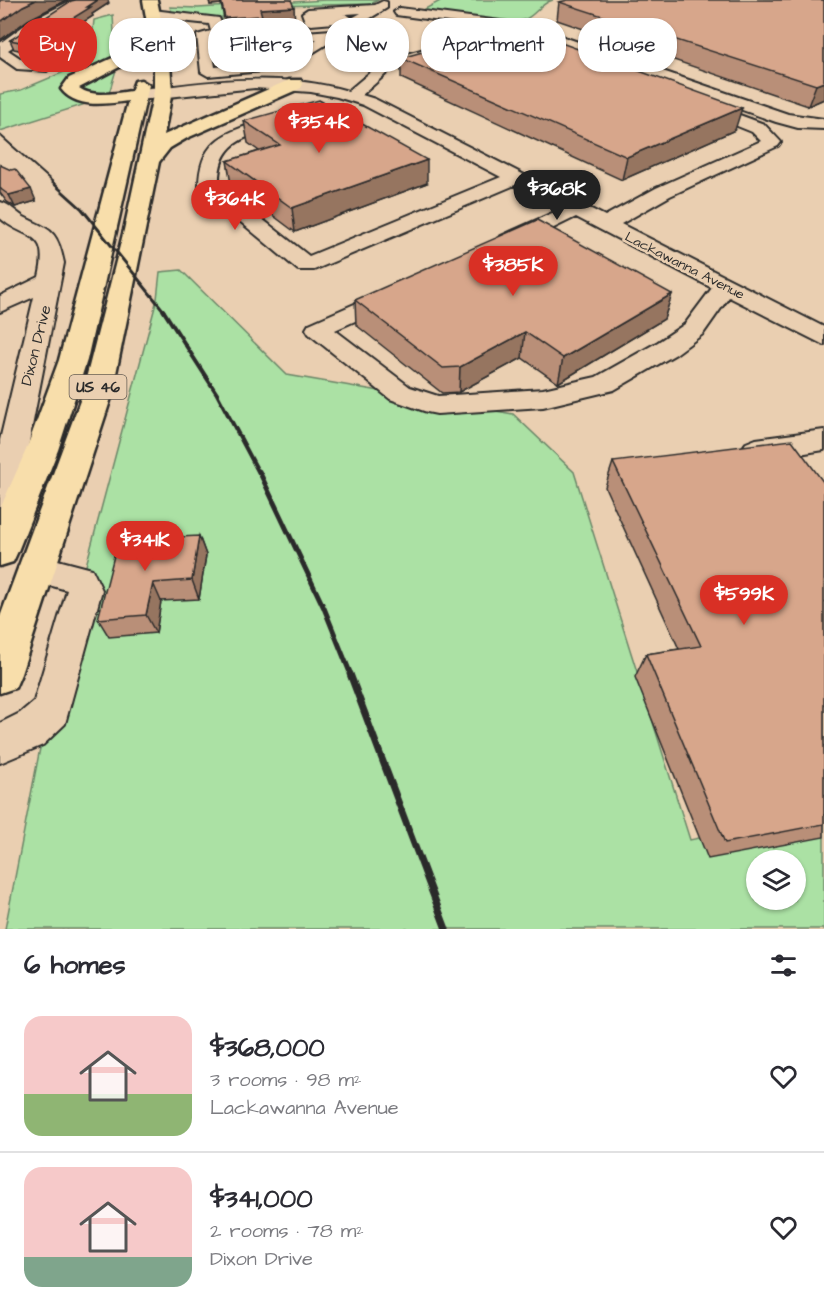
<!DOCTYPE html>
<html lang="en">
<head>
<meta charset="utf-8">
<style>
	:root { --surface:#fff; --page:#f2f2f3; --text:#2b2b33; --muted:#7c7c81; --line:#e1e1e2; --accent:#d93025 }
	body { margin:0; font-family:"Architects Daughter",sans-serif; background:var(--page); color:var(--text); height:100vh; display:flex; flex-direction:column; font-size:22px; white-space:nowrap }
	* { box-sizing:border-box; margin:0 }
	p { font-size:20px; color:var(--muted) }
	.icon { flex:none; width:33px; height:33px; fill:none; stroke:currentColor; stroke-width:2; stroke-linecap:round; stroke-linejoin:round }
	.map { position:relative; height:929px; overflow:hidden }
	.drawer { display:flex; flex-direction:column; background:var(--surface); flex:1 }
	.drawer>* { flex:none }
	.guide { position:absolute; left:18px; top:18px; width:789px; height:54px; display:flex; gap:12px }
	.controls { position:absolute; left:746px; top:850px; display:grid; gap:12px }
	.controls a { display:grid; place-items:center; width:60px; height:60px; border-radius:50%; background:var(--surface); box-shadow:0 2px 4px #0004; font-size:30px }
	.price { position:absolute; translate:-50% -51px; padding:0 14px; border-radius:21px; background:var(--accent); color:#fff; font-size:20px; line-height:39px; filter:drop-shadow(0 2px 3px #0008) }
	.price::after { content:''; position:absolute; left:50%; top:36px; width:18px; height:14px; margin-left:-9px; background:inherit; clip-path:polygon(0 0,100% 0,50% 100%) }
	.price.selected { background:#222; color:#fff }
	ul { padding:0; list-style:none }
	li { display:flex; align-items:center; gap:18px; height:150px; padding:0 24px }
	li+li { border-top:2px solid var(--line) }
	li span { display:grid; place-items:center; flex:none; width:168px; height:120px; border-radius:18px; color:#555 }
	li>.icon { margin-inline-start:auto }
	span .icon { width:72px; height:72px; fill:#fffc; stroke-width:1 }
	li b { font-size:26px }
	h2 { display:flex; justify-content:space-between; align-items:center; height:72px; padding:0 24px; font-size:26px }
	.tag { padding:0 21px; border-radius:24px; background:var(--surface); box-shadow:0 2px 4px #0004; font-size:21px; line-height:54px }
	.tag.selected { background:var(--accent); color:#fff }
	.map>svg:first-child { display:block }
	.green { fill:#abe1a4; stroke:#6b8668; stroke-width:1.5; fill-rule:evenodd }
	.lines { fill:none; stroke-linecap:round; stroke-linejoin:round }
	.minor-casing { stroke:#2b2b2b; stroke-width:4 }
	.highway-casing { stroke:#2b2b2b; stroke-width:5 }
	.minor { fill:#eacfb1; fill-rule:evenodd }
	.highway { fill:#f8deab; fill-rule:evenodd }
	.rail-far4 { stroke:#2b2b2b; stroke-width:2 }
	.rail-far3 { stroke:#2b2b2b; stroke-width:3 }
	.rail-far2 { stroke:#2b2b2b; stroke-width:4 }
	.rail-far1 { stroke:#2b2b2b; stroke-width:5 }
	.rail { stroke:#2b2b2b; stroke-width:7 }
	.wall { fill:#b98f78; stroke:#2b2b2b; stroke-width:1.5 }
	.shaded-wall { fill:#967461; stroke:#2b2b2b; stroke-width:1.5 }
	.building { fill:#d7a68b; stroke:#2b2b2b; stroke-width:1.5 }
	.labels { text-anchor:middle; stroke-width:5; stroke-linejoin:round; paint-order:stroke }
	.far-street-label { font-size:14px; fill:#2b2b2b; stroke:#eacfb1 }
	.shield { fill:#eacfb1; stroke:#645c53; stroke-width:1.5 }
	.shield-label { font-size:15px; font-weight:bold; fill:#2b2b2b }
	.street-label { font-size:16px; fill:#2b2b2b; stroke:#eacfb1 }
</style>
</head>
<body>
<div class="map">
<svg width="824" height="929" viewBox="0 0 824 929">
	<rect width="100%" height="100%" fill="#eacfb1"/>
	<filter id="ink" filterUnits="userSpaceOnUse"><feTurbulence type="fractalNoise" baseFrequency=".0167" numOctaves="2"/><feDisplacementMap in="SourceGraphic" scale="12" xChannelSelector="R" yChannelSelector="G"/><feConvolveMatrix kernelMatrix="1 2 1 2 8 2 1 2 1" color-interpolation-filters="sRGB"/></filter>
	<g filter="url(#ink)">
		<g class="green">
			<polygon points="325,0 378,0 371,4 271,6 250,15 222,17 222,22 172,14 170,7 198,8"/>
			<path d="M442,0H553C541,3 536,14 526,19C501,29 448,15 421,11Z"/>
			<polygon points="113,15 116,70 108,97 0,131 0,94 21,90 90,61 94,20"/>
			<path d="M181,270L287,375L513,414L574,472L690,840L824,812V929H5L47,712L157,299L160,272ZM756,861H795V900H756Z"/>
		</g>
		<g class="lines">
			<g class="minor-casing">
				<g id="minor">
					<polygon points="72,0 104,0 98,4 73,7 8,50 26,62 47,65 49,68 47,71 17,69 0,57 0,43 29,22"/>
					<path d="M383,1L387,2V8L349,31L367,34V40L337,38L286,69L208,76L201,72L197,35L211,31L209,24L153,18L147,14L153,10L219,18L226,34L224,37L211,39L215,67L282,61L317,39L226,45L219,41L221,38L332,30L346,22L311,25L306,24L302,13L308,9L375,5ZM361,13L352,18L346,14L316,16Z"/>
					<polygon points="400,8 508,22 552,33 788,114 824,119 824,129 798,128 776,122 542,39 508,30 396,15 394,12"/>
					<path d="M439,45L444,46V52L395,66L362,95L375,99L605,216L656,188L761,141L752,132L695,109L693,106L695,103H707L764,124L781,142L778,146L670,196L621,224L824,327V345L729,297L703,334L676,354L614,390L543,407L437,414L427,412L390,399L309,334L306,329L309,324L384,291H400L404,296L400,301L335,330L410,387L438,396L543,389L596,377L658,342L685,324L712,288L576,217L517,246H501L498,241L501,236L561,209L515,185L314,270H298L199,187C199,144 221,133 259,122C269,119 281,114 291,116L293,120L291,124C253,135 217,137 219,185L309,256L501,177L363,105L337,97L311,92L255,88L139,100L131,95C138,87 156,88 166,87C226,79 289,74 348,91L385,60Z"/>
					<path d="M0,202C10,204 15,212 24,217C52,231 57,230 64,263L28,447L29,517L24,526L13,529L0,523V440L34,297L0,312V296L39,277C50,229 26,241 0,218Z"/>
					<polygon points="824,430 824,450 756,461 746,457 741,450 746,443 756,439"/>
					<polygon points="35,554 92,569 102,590 65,724 43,745 0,763 0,723 20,713 34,701 67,590 23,578 18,568 23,558"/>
				</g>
			</g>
			<g class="highway-casing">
				<g id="highway">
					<polygon points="143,0 157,0 170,64 172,91 164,135 289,80 301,80 303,84 301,88 187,138 170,148 159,162 111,398 21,674 15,688 0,693 0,617 81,398 124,230 154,91 154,64"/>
					<path d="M139,40L147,45L131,61L79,88C93,98 115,93 131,91L135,81L141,80L149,85L87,360L58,450L18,551L13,562L0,566V509L26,450L59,360L128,101C106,104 76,109 61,89L69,78L119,55Z"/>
				</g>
			</g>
			<use href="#minor" class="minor"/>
			<use href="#highway" class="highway"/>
			<polyline class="rail-far4" points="0,135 54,183"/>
			<polyline class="rail-far3" points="52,182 82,209 164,311"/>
			<polyline class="rail-far2" points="163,310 217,394 259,473"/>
			<polyline class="rail-far1" points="259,471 324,608 351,675"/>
			<polyline class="rail" points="350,674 446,929"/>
		</g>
		<g class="wall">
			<polygon points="209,0 291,0 295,24 264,26 270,51 259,52 261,61 228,64 223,48 221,34 227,33 221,4 210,5"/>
			<polygon points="824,0 824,99 808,106 557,20 559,2"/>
			<polygon points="109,3 92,14 93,16 64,34 74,46 50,56 14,49 10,40"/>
			<polygon points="401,58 735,130 622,180 401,78"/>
			<polygon points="244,121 427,183 295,232 231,184 227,161 259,151 248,143"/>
			<polygon points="0,165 36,201 15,207 7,202 0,193"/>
			<polygon points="672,294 664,319 558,383 522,358 459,392 442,393 356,325 355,300"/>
			<polygon points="613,462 824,483 824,837 708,859 635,677 646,654 679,649 605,487"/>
			<polygon points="199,536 206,555 199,599 161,601 156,633 109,637 98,619"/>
		</g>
		<g class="shaded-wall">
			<polygon points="36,0 67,0 28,20 0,40 0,22 23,6"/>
			<polygon points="98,0 108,0 109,3 92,14 93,16 55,40 52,31"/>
			<polygon points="209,0 220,0 221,4 210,5"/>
			<polygon points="294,7 295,24 264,26 265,33 228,35 225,18 260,9"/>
			<polygon points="71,36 74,46 50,56 46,47"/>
			<polygon points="268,36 270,51 259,52 261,61 228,64 225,49 256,37"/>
			<polygon points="824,82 824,99 808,106 816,85"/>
			<polygon points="742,108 735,130 622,180 627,157"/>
			<polygon points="427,160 427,183 295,232 292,208"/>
			<polygon points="31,189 36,201 15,207 9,195"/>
			<polygon points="672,294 664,319 558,383 563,358"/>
			<polygon points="525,332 522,358 459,392 460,367"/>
			<polygon points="199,536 206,555 199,599 192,580"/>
			<polygon points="153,583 161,601 156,633 146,615"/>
		</g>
		<g class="building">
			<polygon points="0,0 36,0 23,6 0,22"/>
			<polygon points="76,0 98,0 87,7 91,7 52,31 71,36 46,47 10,40 71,1"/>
			<polygon points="221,0 291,0 294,7 260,9 262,16 225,18"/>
			<polygon points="568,0 824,0 824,82 816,85 559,2"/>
			<polygon points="512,27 528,31 742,108 627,157 401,58"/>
			<polygon points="266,30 268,36 256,37 258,46 225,49 221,34"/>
			<polygon points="319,100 427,160 292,208 227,161 280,145 244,121"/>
			<polygon points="0,165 11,170 15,169 31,189 9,195 2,190 0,188"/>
			<polygon points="537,220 672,294 563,358 525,332 460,367 443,368 355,300"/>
			<polygon points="792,440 824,483 824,824 725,843 646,654 701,646 613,462"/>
			<polygon points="199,536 192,580 153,583 146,615 98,619 118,540"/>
		</g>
	</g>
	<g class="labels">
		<g class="far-street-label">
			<text transform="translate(685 265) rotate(27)" y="5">Lackawanna Avenue</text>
		</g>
		<rect class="shield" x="69.5" y="375" width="57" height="24" rx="4.5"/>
		<g class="shield-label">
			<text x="98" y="392">US 46</text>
		</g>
		<g class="street-label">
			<text transform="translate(35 345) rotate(-76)" y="6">Dixon Drive</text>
		</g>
	</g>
</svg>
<div class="controls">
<a><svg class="icon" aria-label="layers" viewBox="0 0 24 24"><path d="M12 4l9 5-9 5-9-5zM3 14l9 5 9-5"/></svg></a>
</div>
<b class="price" style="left:319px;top:154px">$354K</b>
<b class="price selected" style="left:557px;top:221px">$368K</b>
<b class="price" style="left:235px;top:231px">$364K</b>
<b class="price" style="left:513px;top:297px">$385K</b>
<b class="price" style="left:145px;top:572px">$341K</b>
<b class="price" style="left:744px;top:626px">$599K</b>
<div class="guide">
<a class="tag selected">Buy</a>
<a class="tag">Rent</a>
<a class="tag">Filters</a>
<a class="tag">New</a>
<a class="tag">Apartment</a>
<a class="tag">House</a>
</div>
</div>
<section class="drawer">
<h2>6 homes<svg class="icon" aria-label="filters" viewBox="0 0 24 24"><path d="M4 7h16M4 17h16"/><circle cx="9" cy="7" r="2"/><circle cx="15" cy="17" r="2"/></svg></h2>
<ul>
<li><span style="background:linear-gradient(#f6c9c9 65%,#8fb573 0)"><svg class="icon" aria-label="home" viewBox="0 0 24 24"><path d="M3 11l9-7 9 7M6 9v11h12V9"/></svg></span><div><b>$368,000</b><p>3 rooms · 98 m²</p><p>Lackawanna Avenue</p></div><svg class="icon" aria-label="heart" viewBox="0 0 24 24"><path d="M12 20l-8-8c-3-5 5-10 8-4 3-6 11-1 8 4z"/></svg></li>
<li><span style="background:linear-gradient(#f6c9c9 75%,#7fa58c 0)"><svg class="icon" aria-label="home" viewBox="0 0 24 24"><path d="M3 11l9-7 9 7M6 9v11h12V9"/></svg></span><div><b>$341,000</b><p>2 rooms · 78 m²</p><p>Dixon Drive</p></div><svg class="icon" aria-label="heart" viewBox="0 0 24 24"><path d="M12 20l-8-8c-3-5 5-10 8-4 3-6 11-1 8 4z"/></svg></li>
</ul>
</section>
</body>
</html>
